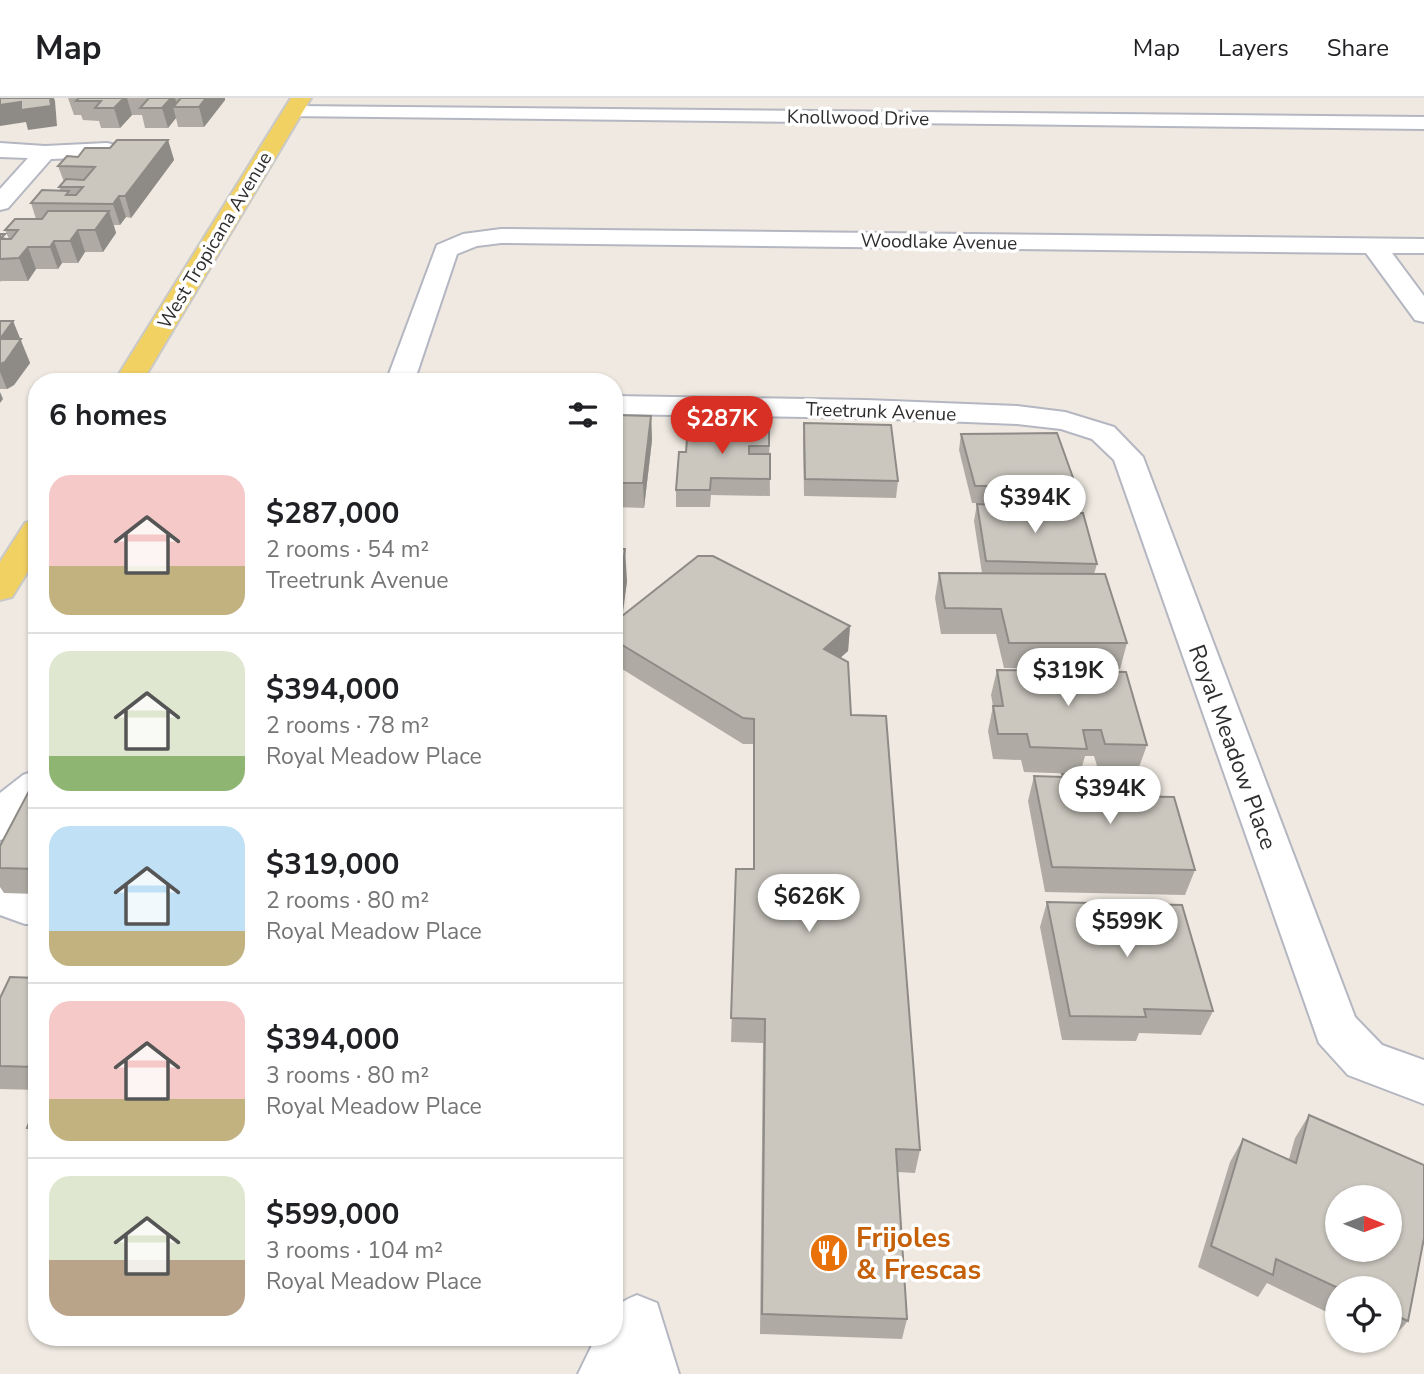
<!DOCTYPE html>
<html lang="en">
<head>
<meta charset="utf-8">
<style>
	:root { --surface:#fff; --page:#f2f2f2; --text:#202124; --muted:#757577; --line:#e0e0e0; --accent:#d93025 }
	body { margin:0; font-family:"Nunito Sans",sans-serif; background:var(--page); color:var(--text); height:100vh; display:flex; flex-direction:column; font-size:26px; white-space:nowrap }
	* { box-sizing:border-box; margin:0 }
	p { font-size:23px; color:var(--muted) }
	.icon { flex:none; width:38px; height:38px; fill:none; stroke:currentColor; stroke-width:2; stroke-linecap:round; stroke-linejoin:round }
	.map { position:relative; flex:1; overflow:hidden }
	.drawer { position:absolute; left:28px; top:275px; width:595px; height:973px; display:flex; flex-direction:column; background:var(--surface); border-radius:28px; box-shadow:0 2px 5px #0004 }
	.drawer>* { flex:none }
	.needle { width:46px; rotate:91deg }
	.tools { position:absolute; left:1325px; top:1087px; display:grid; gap:14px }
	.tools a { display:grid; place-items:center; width:77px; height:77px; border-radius:50%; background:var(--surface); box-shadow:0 2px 5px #0004; font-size:35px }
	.price { position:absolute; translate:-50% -60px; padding:0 16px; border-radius:24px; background:#fff; color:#222; font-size:23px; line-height:46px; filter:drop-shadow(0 2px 4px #0008) }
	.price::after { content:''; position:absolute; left:50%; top:42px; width:21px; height:16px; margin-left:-10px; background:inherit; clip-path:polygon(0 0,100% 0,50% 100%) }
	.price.on { background:var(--accent); color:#fff }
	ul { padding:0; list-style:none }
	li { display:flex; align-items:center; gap:21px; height:175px; padding:0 21px }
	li+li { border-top:2px solid var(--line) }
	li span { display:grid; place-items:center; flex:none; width:196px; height:140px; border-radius:21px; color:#555 }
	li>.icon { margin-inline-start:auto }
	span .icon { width:84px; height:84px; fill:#fffc; stroke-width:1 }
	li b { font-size:30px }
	h2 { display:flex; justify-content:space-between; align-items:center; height:84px; padding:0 21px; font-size:30px }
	header { display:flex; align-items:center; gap:42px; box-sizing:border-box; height:98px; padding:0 35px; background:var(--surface); border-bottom:2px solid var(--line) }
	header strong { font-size:33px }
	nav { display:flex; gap:38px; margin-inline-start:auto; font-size:24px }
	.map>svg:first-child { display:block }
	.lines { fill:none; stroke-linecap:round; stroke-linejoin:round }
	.minor-casing { stroke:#b4b7c1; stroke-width:4 }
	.major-casing { stroke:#c9c9c9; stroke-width:4 }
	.minor { fill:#fff; fill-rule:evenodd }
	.major { fill:#f2d163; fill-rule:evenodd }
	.wall { fill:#afaba4 }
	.shaded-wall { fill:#8e8b86 }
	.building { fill:#cbc7bf; stroke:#8e8b86; stroke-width:2; fill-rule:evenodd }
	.labels { text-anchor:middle; stroke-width:7; stroke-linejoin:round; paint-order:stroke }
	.far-street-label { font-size:19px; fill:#2e2e2e; stroke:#fff }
	.street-label { font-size:23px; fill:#2e2e2e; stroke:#fff }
	.near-food-label { font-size:28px; font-weight:bold; fill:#c56008; stroke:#fff; text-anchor:start }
</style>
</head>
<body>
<header>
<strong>Map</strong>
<nav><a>Map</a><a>Layers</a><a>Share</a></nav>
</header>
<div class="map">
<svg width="1424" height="1276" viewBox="0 0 1424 1276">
	<rect width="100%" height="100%" fill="#efe9e1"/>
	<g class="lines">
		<g class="minor-casing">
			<g id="minor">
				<polygon points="293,8 1424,19 1424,31 286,18 283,14 286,10"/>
				<polygon points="0,45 45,48 107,45 115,47 118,52 115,57 107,59 51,61 8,110 0,112 0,91 28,60 0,59"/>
				<polygon points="501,131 1424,141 1424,155 1392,155 1424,198 1424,224 1415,222 1366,155 501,145 477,148 457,156 414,284 386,284 437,147 463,136"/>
				<polygon points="614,298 866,302 1017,308 1065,314 1114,329 1143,359 1355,919 1382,947 1424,962 1424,1006 1348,977 1319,945 1114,362 1092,341 1061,331 1017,326 866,320 614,316"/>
				<polygon points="37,672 37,709 26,718 15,738 0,742 0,695 23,677"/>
				<polygon points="0,781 29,792 37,792 37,826 25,826 0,817"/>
				<path d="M637,1197L657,1205L679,1276H578L596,1239H614C614,1212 610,1208 637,1197Z"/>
			</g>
		</g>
		<g class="major-casing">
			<g id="major">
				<polygon points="291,0 311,0 142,284 114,284"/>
				<polygon points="37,422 37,459 12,499 0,502 0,464 25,425"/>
			</g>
		</g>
		<use href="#minor" class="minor"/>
		<use href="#major" class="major"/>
	</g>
	<g class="wall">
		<polygon points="68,0 225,0 225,2 204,29 178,29 176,20 168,30 145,30 142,17 132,17 120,30 101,30 99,23 83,22 81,17 74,17"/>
		<polygon points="168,42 174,62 131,120 126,119 120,127 114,127 116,135 103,154 85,154 78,165 62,165 58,171 36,171 28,183 1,183 0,184 0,136 7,141 9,141 5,132 36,121 31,105 61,93 59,89 64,84 58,68 78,59 110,50"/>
		<polygon points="0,223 13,223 30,265 14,287 7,291 0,291"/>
		<polygon points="614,317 651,318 652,342 644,410 614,409"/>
		<polygon points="804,325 898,383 896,400 804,398 803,342"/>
		<polygon points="769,329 770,398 711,397 710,409 676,409 676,392 686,354"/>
		<polygon points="961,336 1076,388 1072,405 972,405 959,352"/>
		<polygon points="977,406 1061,414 1097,466 1094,476 1127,545 1120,571 1004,570 996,536 941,536 935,500 939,475 982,475 974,423"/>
		<polygon points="614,451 627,483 622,517 850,528 848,553 840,560 851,617 920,1052 915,1075 897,1074 907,1221 902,1241 760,1236 763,945 731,944 736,771 753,771 754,646 743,646 614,566"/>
		<polygon points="997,572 1147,647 1138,672 1098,671 1094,658 1085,658 1080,676 1024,674 1021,662 993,661 988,633 993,608 991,597"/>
		<polygon points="1062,676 1116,698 1195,772 1185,797 1045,794 1028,703 1034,678 1062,679"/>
		<polygon points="37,694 37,796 4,795 0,789 0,748"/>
		<polygon points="1047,804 1213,913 1201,937 1139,935 1136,943 1062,942 1040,829"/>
		<polygon points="37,880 37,992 0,991 0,900"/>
		<polygon points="37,1006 37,1044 27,1030"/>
		<polygon points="1309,1017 1408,1223 1389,1244 1386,1242 1390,1242 1390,1190 1337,1190 1337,1219 1267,1185 1258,1199 1198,1169 1230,1064 1243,1041 1289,1061 1295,1040"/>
	</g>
	<g class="shaded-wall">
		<polygon points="50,0 54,0 55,3 57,28 28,32 26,24 0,28 0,7"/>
		<polygon points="124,0 127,0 132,17 120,30 114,10"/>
		<polygon points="171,0 175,0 178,9 173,9 176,20 168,30 162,10"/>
		<polygon points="206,0 225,0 225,2 204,29 199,9"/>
		<polygon points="168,42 174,62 131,120 125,98"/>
		<polygon points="119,98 126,119 120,127 113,106"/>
		<polygon points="109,113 116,135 103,154 95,132"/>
		<polygon points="78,132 85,154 78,165 70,143"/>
		<polygon points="54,143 62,165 58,171 50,149"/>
		<polygon points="28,149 36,171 28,183 19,160"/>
		<polygon points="13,223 30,265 14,287 7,291 0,274 0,241"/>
		<polygon points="0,294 3,301 0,305"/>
		<polygon points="651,318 652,342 644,410 643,385"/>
		<polygon points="625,451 627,483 619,545 616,543 615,526"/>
		<polygon points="850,528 848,553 822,576 824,551"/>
	</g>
	<g class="building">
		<polygon points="0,0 50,0 51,8 21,12 21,4 0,7"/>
		<polygon points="79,0 124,0 114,10 95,10 101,3 76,3"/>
		<polygon points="149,0 171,0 162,10 140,10"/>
		<polygon points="181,0 206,0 199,9 173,9"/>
		<polygon points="117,42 168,42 125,98 119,98 113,106 31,105 42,92 69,93 66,97 76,97 83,89 59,89 66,81 84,82 95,69 58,68 67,58 78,59 85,50 110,50"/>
		<polygon points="48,113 109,113 95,132 78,132 70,143 54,143 50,149 28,149 19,160 0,161 0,136 5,136 0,141 11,141 18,132 5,132 15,121 42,121"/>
		<polygon points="0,223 13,223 0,241"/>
		<polygon points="0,241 21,241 5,264 0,266"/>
		<polygon points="614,317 651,318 643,385 614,385"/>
		<polygon points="804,325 891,327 898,383 805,381"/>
		<polygon points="688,328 769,329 769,348 749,348 749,356 770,356 770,381 711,380 710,392 676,392 679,354 686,354"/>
		<polygon points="1057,335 1076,388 975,388 961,336"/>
		<polygon points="977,406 1059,408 1061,414 1083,415 1097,466 986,463"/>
		<polygon points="614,451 625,451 615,526 614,526"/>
		<polygon points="698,458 713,458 850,528 824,551 848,564 851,617 886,618 920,1052 896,1051 907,1221 762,1216 765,921 731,920 736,771 754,771 754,621 743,620 614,542 614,533 616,533 617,522"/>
		<polygon points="939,475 1105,476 1127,545 1009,545 1001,511 945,510"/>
		<polygon points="997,572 1126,574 1147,647 1105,646 1101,632 1083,632 1087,651 1030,649 1027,636 998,636 993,608 1003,608"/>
		<polygon points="1062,676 1111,677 1116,698 1174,699 1195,772 1052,769 1034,678 1063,679"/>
		<polygon points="29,693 37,694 37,771 0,770 0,748"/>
		<polygon points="1047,804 1182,807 1213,913 1144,911 1146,919 1070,918"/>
		<polygon points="10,879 37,880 37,969 0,968 0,900"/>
		<polygon points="37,1006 37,1031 27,1030"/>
		<path d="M1309,1017L1424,1067V1140L1408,1223L1390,1215V1190H1338L1276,1161L1273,1177L1211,1148L1243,1041L1296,1065ZM1337,1099H1390V1152H1337Z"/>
	</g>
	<defs>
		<g id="restaurant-disc" transform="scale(2.0125)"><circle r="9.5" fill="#e8710a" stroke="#fff"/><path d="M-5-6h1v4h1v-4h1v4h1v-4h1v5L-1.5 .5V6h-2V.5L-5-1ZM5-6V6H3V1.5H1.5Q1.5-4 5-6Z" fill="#fff"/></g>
	</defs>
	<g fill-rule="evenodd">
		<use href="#restaurant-disc" x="829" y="1155"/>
	</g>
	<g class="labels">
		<g class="far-street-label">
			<text transform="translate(858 19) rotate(1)" y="7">Knollwood Drive</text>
			<text transform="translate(214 142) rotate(-59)" y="7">West Tropicana Avenue</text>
			<text transform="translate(939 143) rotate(1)" y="7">Woodlake Avenue</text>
			<text transform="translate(881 313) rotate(2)" y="7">Treetrunk Avenue</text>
		</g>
		<g class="street-label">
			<text transform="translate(1233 649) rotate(70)" y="8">Royal Meadow Place</text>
		</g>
		<g class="near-food-label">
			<text x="856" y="1149">Frijoles<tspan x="856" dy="32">&amp; Frescas</tspan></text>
		</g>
	</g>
</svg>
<div class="tools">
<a><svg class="needle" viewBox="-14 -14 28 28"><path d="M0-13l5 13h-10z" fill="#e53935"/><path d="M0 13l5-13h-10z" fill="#757577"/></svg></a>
<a><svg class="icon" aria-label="locate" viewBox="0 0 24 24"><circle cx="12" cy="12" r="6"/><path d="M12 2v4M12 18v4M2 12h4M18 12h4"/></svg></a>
</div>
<b class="price on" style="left:722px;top:358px">$287K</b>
<b class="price" style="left:1035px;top:437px">$394K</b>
<b class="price" style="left:1068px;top:610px">$319K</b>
<b class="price" style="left:1110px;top:728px">$394K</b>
<b class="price" style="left:809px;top:836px">$626K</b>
<b class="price" style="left:1127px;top:861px">$599K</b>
<section class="drawer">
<h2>6 homes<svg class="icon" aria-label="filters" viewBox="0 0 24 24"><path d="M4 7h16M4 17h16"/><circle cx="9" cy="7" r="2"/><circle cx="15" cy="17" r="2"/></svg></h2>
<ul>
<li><span style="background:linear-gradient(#f6c9c9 65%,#c2b280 0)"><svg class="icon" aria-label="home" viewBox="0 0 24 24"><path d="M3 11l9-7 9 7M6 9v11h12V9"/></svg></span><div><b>$287,000</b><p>2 rooms · 54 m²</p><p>Treetrunk Avenue</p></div></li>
<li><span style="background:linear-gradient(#dfe7d0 75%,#8fb573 0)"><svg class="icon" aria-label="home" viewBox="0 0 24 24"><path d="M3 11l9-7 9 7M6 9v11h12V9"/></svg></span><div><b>$394,000</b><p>2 rooms · 78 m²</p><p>Royal Meadow Place</p></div></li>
<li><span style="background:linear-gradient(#bfe0f5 75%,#c2b280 0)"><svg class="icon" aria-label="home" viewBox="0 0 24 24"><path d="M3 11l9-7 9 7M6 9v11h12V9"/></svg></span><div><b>$319,000</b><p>2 rooms · 80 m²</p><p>Royal Meadow Place</p></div></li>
<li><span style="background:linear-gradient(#f6c9c9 70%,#c2b280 0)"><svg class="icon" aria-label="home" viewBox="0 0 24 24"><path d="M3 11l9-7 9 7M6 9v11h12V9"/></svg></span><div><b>$394,000</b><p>3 rooms · 80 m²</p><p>Royal Meadow Place</p></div></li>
<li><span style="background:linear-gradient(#dfe7d0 60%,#b9a48a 0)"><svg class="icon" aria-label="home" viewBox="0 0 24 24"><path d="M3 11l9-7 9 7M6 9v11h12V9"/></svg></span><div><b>$599,000</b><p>3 rooms · 104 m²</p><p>Royal Meadow Place</p></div></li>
</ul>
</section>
</div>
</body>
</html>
